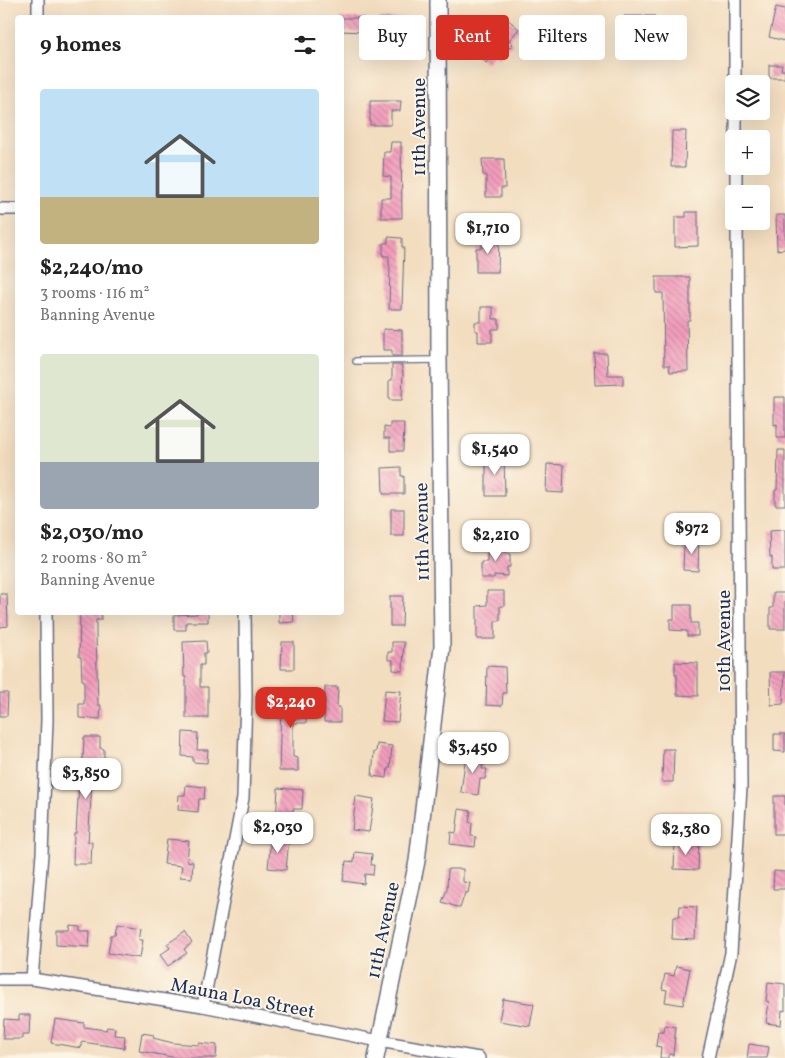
<!DOCTYPE html>
<html lang="en">
<head>
<meta charset="utf-8">
<style>
	:root { --surface:#fff; --page:#f6f6f6; --text:#222; --muted:#767676; --accent:#d93025 }
	body { margin:0; font-family:Vollkorn,serif; background:var(--page); color:var(--text); height:100vh; display:flex; flex-direction:column; font-size:19px; white-space:nowrap }
	* { box-sizing:border-box; margin:0 }
	p { font-size:16px; color:var(--muted) }
	.icon { flex:none; width:28px; height:28px; fill:none; stroke:currentColor; stroke-width:2; stroke-linecap:round; stroke-linejoin:round }
	.map { position:relative; flex:1; overflow:hidden }
	.panel { position:absolute; left:15px; top:15px; width:329px; height:600px; display:flex; flex-direction:column; background:var(--surface); border-radius:5px; box-shadow:0 5px 20px #0002 }
	.panel>* { flex:none }
	.top-card { position:absolute; left:359px; top:15px; width:351px; height:45px; display:flex; gap:10px }
	.tools { position:absolute; left:725px; top:75px; display:grid; gap:10px }
	.tools a { display:grid; place-items:center; width:45px; height:45px; border-radius:5px; background:var(--surface); box-shadow:0 5px 20px #0002; font-size:25px }
	.price { position:absolute; translate:-50% -42px; padding:0 11px; border-radius:10px; background:#fff; color:#222; font-size:16px; line-height:32px; filter:drop-shadow(0 1px 2px #0008) }
	.price::after { content:''; position:absolute; left:50%; top:30px; width:15px; height:11px; margin-left:-8px; background:inherit; clip-path:polygon(0 0,100% 0,50% 100%) }
	.price.selected { background:var(--accent); color:#fff }
	ul { padding:0; list-style:none }
	li { display:grid; align-content:center; gap:10px; height:265px; padding:0 25px }
	li span { display:grid; place-items:center; height:155px; border-radius:5px; color:#555 }
	li>.icon { margin-inline-start:auto }
	span .icon { width:90px; height:90px; fill:#fffc; stroke-width:1 }
	li b { font-size:21px }
	h2 { display:flex; justify-content:space-between; align-items:center; height:60px; padding:0 25px; font-size:21px }
	.chip { padding:0 18px; border-radius:5px; background:var(--surface); box-shadow:0 5px 20px #0002; font-size:18px; line-height:45px }
	.chip.selected { background:var(--accent); color:#fff }
	.map>svg:first-child { display:block }
	.building { fill:url(#building-back-hatch) }
	.lines { fill:none; stroke-linecap:round; stroke-linejoin:round }
	.service-casing { stroke:#676c80; stroke-width:8 }
	.minor-casing { stroke:#676c80; stroke-width:14 }
	.secondary-casing { stroke:#676c80; stroke-width:18 }
	.service { stroke:#fff; stroke-width:5.5 }
	.minor { stroke:#fff; stroke-width:11 }
	.secondary { stroke:#fff; stroke-width:15 }
	.labels { text-anchor:middle; stroke-width:4; stroke-linejoin:round; paint-order:stroke }
	.street-label { font-size:19px; fill:#1b2f5e; stroke:#fcf5e5 }
</style>
</head>
<body>
<div class="map">
<svg width="785" height="1058" viewBox="0 0 785 1058">
	<defs>
		<pattern id="building-back-hatch" width="6" height="6" patternUnits="userSpaceOnUse" patternTransform="scale(1.25)"><rect width="6" height="6" fill="#f39dbc"/><path d="M-1 5l2 2M0 0l6 6M5-1l2 2" fill="none" stroke="#c4809c"/></pattern>
	</defs>
	<rect width="100%" height="100%" fill="#fcf5e5"/>
	<filter id="ink" filterUnits="userSpaceOnUse"><feTurbulence type="fractalNoise" baseFrequency=".02" numOctaves="2"/><feDisplacementMap in="SourceGraphic" scale="10" xChannelSelector="R" yChannelSelector="G"/><feConvolveMatrix kernelMatrix="1 2 1 2 8 2 1 2 1" color-interpolation-filters="sRGB"/></filter>
	<filter id="wash" filterUnits="userSpaceOnUse"><feTurbulence type="fractalNoise" baseFrequency=".0096" numOctaves="4" result="noise"/><feDisplacementMap in="SourceGraphic" scale="20" xChannelSelector="R" yChannelSelector="G"/><feGaussianBlur stdDeviation="1.12" result="paint"/><feColorMatrix in="noise" values="0 0 0 0 0 0 0 0 0 0 0 0 0 0 0 0 0 1.4 0 .05"/><feComposite in="paint" operator="in"/></filter>
	<g filter="url(#wash)">
		<rect width="100%" height="100%" fill="#f3ddbf"/>
		<g id="blocks">
			<g class="building">
				<polygon points="776,7 785,9 785,41 769,37"/>
				<polygon points="624,16 655,16 655,30 650,30 650,36 625,36"/>
				<polygon points="505,17 519,29 509,40 513,44 499,58 495,54 486,63 473,50 486,37 479,31 486,24 493,30"/>
				<polygon points="341,18 365,18 365,32 341,31"/>
				<polygon points="408,18 408,40 380,40 380,19"/>
				<polygon points="769,65 782,65 781,70 785,70 785,78 769,78"/>
				<polygon points="370,101 401,101 400,111 391,111 391,125 370,125"/>
				<polygon points="672,131 686,131 685,167 671,167"/>
				<polygon points="391,142 401,142 402,218 381,218 381,198 391,198 391,177 383,176 384,152 390,152"/>
				<polygon points="482,159 504,159 505,188 501,188 501,197 486,197 486,175 483,175"/>
				<polygon points="686,212 698,212 698,246 675,247 675,217 686,217"/>
				<polygon points="776,215 785,215 785,249 777,250"/>
				<polygon points="482,236 499,237 498,272 476,272 476,248 482,248"/>
				<polygon points="388,237 402,238 402,247 404,247 402,309 389,309 390,266 389,266 389,256 383,256 383,243 388,243"/>
				<polygon points="656,277 690,277 690,320 687,320 688,371 670,372 669,365 664,365 663,293 656,293"/>
				<polygon points="481,307 493,307 493,319 499,319 499,329 492,329 492,342 478,342 478,331 475,331 475,322 481,322"/>
				<polygon points="383,329 402,330 402,356 392,356 392,350 383,350"/>
				<polygon points="594,353 607,353 608,375 623,375 623,384 595,385"/>
				<polygon points="392,365 402,365 402,371 403,371 402,400 389,400 389,380 392,380"/>
				<polygon points="774,397 785,397 785,438 777,438 777,424 774,425"/>
				<polygon points="390,423 404,423 403,451 390,451 390,438 384,438 384,427 390,428"/>
				<polygon points="778,450 785,450 785,505 775,505 775,490 777,490"/>
				<polygon points="504,456 505,496 486,496 486,457"/>
				<polygon points="547,464 564,465 563,493 546,492"/>
				<polygon points="401,467 401,476 404,476 404,494 383,494 382,468"/>
				<rect x="391" y="509" width="13" height="27"/>
				<polygon points="785,530 785,570 772,570 772,557 770,557 769,531"/>
				<polygon points="688,538 699,538 698,571 683,570 684,547 688,547"/>
				<polygon points="491,543 506,543 506,554 510,554 510,567 507,567 507,576 494,575 494,578 481,578 481,562 487,562 487,553 491,553"/>
				<polygon points="487,591 504,591 504,606 500,606 500,621 495,621 495,639 477,639 477,606 487,605"/>
				<polygon points="773,593 785,593 785,629 770,629 770,608 773,608"/>
				<polygon points="0,594 7,594 8,626 0,627"/>
				<polygon points="390,596 403,596 402,626 390,626"/>
				<polygon points="674,605 691,605 691,623 698,623 698,636 687,636 687,631 670,630 670,619 674,619"/>
				<polygon points="80,612 101,612 101,620 96,620 96,634 98,705 101,705 100,719 79,718 79,704 84,704 84,680 82,680 81,657 79,657"/>
				<polygon points="197,612 208,612 208,622 186,622 186,630 174,630 174,615 197,614"/>
				<polygon points="279,612 293,612 294,622 279,623"/>
				<polygon points="206,641 207,653 204,653 204,665 200,665 200,687 208,687 208,718 186,718 186,677 184,677 183,642"/>
				<polygon points="282,642 294,642 294,669 281,669"/>
				<polygon points="392,642 404,642 403,671 393,670 393,660 388,660 388,652 392,652"/>
				<polygon points="675,662 698,663 698,696 677,695 677,674 675,674"/>
				<polygon points="487,666 505,667 506,693 503,693 502,706 486,705"/>
				<polygon points="770,672 785,672 783,704 771,705"/>
				<polygon points="325,687 338,687 337,707 340,707 340,722 324,722"/>
				<polygon points="385,690 401,691 398,722 382,721"/>
				<polygon points="0,693 8,693 7,716 0,716"/>
				<polygon points="284,694 307,694 306,723 293,723 293,757 298,758 298,771 279,771 281,705 284,705"/>
				<polygon points="183,732 198,733 197,750 208,750 207,763 193,762 193,757 182,756"/>
				<polygon points="774,734 785,734 785,752 774,751"/>
				<polygon points="84,737 100,737 100,748 104,749 104,759 99,759 98,771 93,771 88,842 92,842 91,864 73,864 74,833 76,833 79,782 82,782"/>
				<polygon points="377,744 392,746 390,768 388,768 387,778 372,776 374,752 376,752"/>
				<polygon points="663,749 674,749 673,782 662,782"/>
				<polygon points="466,754 484,757 482,769 487,769 485,779 480,779 478,795 461,792"/>
				<polygon points="186,785 205,787 204,799 199,799 198,812 178,810 179,795 185,795"/>
				<polygon points="278,788 303,790 302,809 293,809 293,821 276,820"/>
				<polygon points="356,796 374,799 369,832 352,830"/>
				<rect x="774" y="796" width="11" height="38"/>
				<polygon points="459,809 471,811 469,822 472,823 471,836 476,837 475,847 450,844 451,832 456,833"/>
				<polygon points="271,837 289,839 286,870 268,868"/>
				<polygon points="167,839 189,841 187,861 193,862 192,878 180,877 182,866 164,864"/>
				<polygon points="675,841 699,842 698,870 674,869"/>
				<polygon points="355,852 372,854 371,865 374,865 373,875 365,874 364,884 343,881 346,861 354,862"/>
				<polygon points="448,869 463,869 463,882 470,883 468,893 465,893 460,908 442,902 447,889"/>
				<polygon points="774,871 785,872 785,889 773,889"/>
				<polygon points="680,906 697,907 695,940 672,939 673,917 679,917"/>
				<polygon points="117,924 141,928 139,940 143,940 140,958 108,953 111,935 115,935"/>
				<polygon points="70,925 80,926 80,931 90,931 89,947 56,945 56,930 69,930"/>
				<polygon points="185,932 192,943 184,949 187,953 168,966 160,955 170,948 167,944"/>
				<polygon points="676,966 690,969 683,1005 665,1002 667,990 662,989 665,974 674,976"/>
				<polygon points="768,982 785,984 785,1011 782,1010 781,1025 766,1023 769,1002 766,1001"/>
				<polygon points="503,999 534,1004 530,1026 499,1021"/>
				<polygon points="19,1015 30,1015 29,1035 22,1035 22,1039 3,1039 4,1019 19,1020"/>
				<polygon points="55,1019 84,1023 84,1027 106,1030 107,1027 115,1028 114,1035 125,1036 124,1048 82,1042 81,1048 51,1043"/>
				<polygon points="665,1025 676,1027 673,1055 669,1054 669,1058 660,1058 661,1047 656,1046 658,1032 664,1032"/>
				<polygon points="142,1033 154,1035 153,1038 173,1043 199,1045 199,1043 217,1045 216,1058 178,1058 139,1051"/>
				<polygon points="749,1044 769,1047 767,1058 747,1058"/>
			</g>
		</g>
	</g>
	<g filter="url(#ink)">
		<use href="#blocks" fill-opacity="0" stroke="#676c80" stroke-width="1"/>
		<g class="lines">
			<g class="service-casing">
				<polyline id="service" points="356,361 439,360"/>
			</g>
			<g class="minor-casing">
				<g id="minor">
					<polyline points="38,0 38,18"/>
					<polyline points="735,0 735,84"/>
					<polyline points="736,111 736,139"/>
					<polyline points="736,166 736,194"/>
					<polyline points="0,209 18,209"/>
					<polyline points="0,979 32,979 203,1006 379,1041 479,1058"/>
					<polyline points="32,979 42,854 47,720 46,612"/>
					<polyline points="203,1006 243,798 246,696 245,612"/>
					<polyline points="708,1058 731,953 741,787 737,221"/>
				</g>
			</g>
			<g class="secondary-casing">
				<polyline id="secondary" points="376,1058 417,861 442,647 439,360 438,0"/>
			</g>
			<use href="#service" class="service"/>
			<use href="#minor" class="minor"/>
			<use href="#secondary" class="secondary"/>
		</g>
	</g>
	<g class="labels">
		<g class="street-label">
			<text transform="translate(418 127) rotate(-90)" y="7">11th Avenue</text>
			<text transform="translate(421 532) rotate(-91)" y="7">11th Avenue</text>
			<text transform="translate(723 641) rotate(-90)" y="7">10th Avenue</text>
			<text transform="translate(382 930) rotate(-78)" y="7">11th Avenue</text>
			<text transform="translate(243 997) rotate(11)" y="7">Mauna Loa Street</text>
		</g>
	</g>
</svg>
<div class="tools">
<a><svg class="icon" aria-label="layers" viewBox="0 0 24 24"><path d="M12 4l9 5-9 5-9-5zM3 14l9 5 9-5"/></svg></a>
<a>+</a>
<a>−</a>
</div>
<b class="price" style="left:488px;top:255px">$1,710</b>
<b class="price" style="left:495px;top:476px">$1,540</b>
<b class="price" style="left:692px;top:555px">$972</b>
<b class="price" style="left:496px;top:562px">$2,210</b>
<b class="price selected" style="left:291px;top:729px">$2,240</b>
<b class="price" style="left:473px;top:774px">$3,450</b>
<b class="price" style="left:86px;top:800px">$3,850</b>
<b class="price" style="left:278px;top:854px">$2,030</b>
<b class="price" style="left:686px;top:856px">$2,380</b>
<div class="top-card">
<a class="chip">Buy</a>
<a class="chip selected">Rent</a>
<a class="chip">Filters</a>
<a class="chip">New</a>
</div>
<section class="panel">
<h2>9 homes<svg class="icon" aria-label="filters" viewBox="0 0 24 24"><path d="M4 7h16M4 17h16"/><circle cx="9" cy="7" r="2"/><circle cx="15" cy="17" r="2"/></svg></h2>
<ul>
<li><span style="background:linear-gradient(#bfe0f5 70%,#c2b280 0)"><svg class="icon" aria-label="home" viewBox="0 0 24 24"><path d="M3 11l9-7 9 7M6 9v11h12V9"/></svg></span><div><b>$2,240/mo</b><p>3 rooms · 116 m²</p><p>Banning Avenue</p></div></li>
<li><span style="background:linear-gradient(#dfe7d0 70%,#9aa5b1 0)"><svg class="icon" aria-label="home" viewBox="0 0 24 24"><path d="M3 11l9-7 9 7M6 9v11h12V9"/></svg></span><div><b>$2,030/mo</b><p>2 rooms · 80 m²</p><p>Banning Avenue</p></div></li>
</ul>
</section>
</div>
</body>
</html>
